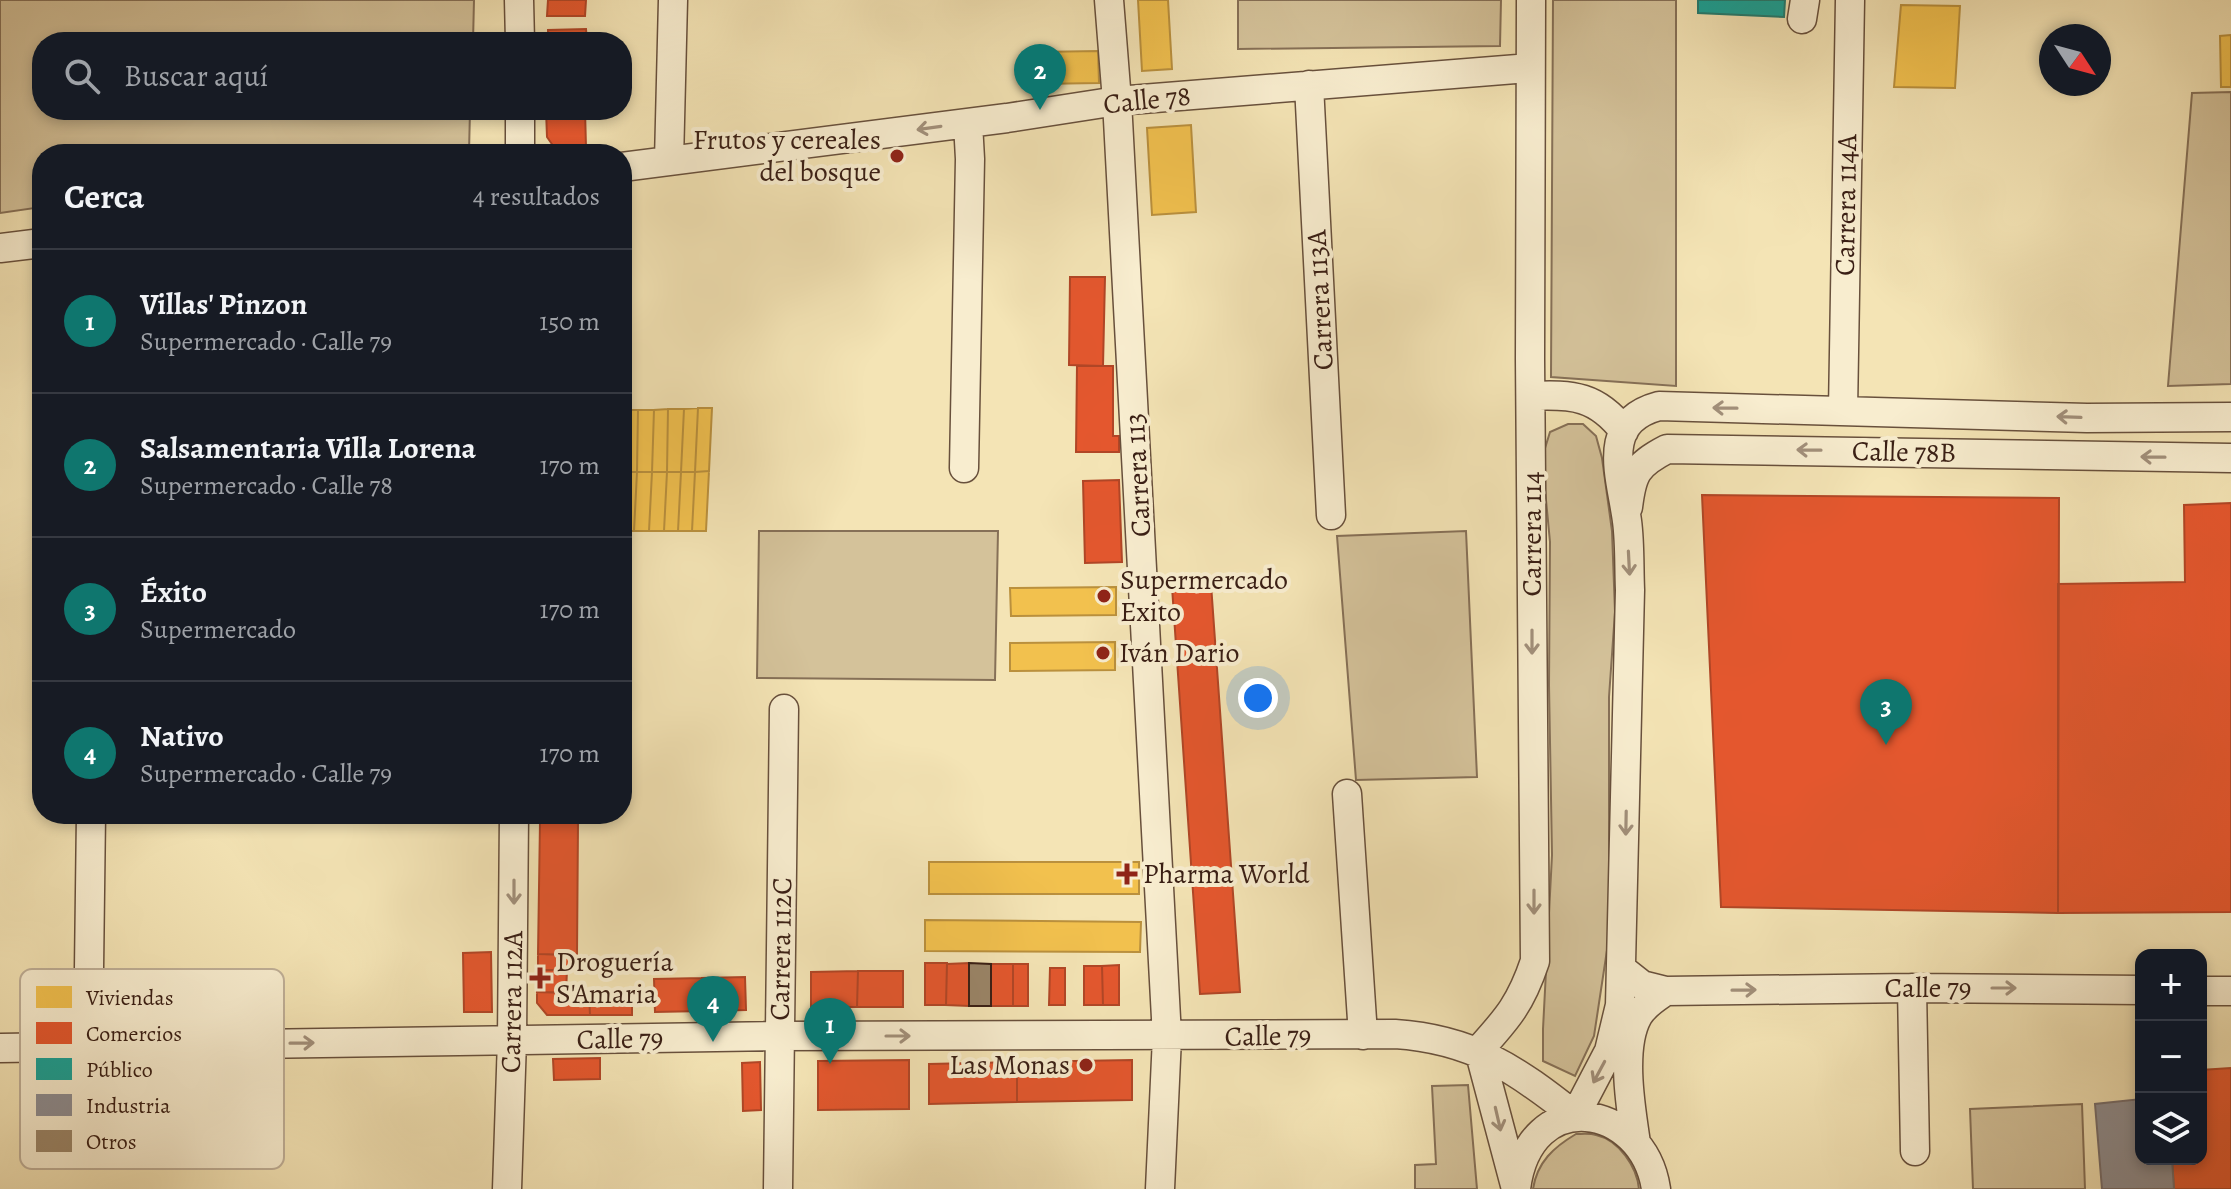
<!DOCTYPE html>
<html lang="es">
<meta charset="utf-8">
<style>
:root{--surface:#171b24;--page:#20242c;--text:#f1f3f6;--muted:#9ea1a6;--line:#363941;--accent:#0f766e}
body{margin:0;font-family:Alegreya,serif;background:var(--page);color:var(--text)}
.controls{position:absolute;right:24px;bottom:24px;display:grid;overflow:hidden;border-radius:16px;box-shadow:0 4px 12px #0003}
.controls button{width:72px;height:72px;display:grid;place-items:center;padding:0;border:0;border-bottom:2px solid var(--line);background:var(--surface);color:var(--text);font:40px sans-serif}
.compass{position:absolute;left:2039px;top:24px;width:72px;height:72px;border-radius:50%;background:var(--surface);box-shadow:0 4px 12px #0003;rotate:126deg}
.you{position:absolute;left:1258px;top:698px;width:28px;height:28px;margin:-20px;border:6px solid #fff;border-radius:50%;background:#1a73e8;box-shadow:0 0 0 12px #1a73e833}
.badge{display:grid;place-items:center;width:52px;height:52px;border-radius:50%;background:var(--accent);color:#fff;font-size:26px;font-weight:700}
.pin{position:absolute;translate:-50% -66px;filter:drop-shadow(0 2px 4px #0008)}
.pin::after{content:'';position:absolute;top:42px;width:28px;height:24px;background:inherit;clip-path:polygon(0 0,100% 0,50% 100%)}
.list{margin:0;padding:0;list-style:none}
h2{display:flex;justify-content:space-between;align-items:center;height:104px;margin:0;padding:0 32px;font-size:34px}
h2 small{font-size:26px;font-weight:400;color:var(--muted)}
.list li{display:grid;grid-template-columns:52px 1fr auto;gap:24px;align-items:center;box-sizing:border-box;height:144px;padding:0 32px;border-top:2px solid var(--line)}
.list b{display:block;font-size:30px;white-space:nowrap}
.list p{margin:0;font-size:26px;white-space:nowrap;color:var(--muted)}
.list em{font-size:26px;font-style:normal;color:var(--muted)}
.icon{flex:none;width:44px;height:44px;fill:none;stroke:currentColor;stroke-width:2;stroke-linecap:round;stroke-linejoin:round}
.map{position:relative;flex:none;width:2231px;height:1189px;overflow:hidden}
.search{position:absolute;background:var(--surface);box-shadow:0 4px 12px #0003;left:32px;top:32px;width:600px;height:88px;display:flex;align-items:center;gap:20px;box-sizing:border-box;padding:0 28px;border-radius:32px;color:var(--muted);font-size:30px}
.panel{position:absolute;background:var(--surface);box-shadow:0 4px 12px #0003;left:32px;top:144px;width:600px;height:680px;border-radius:32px}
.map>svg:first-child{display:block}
.green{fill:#d4c29a;stroke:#867057;stroke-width:2}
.homes{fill:#f2c14e;stroke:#ba903d;stroke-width:2}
.shops{fill:#e4572e;stroke:#b14626;stroke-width:2}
.public{fill:#17a398;stroke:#217b70;stroke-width:2}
.industry{fill:#8d8d92;stroke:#746c6c;stroke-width:2}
.building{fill:#9a8568;stroke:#391e14;stroke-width:2}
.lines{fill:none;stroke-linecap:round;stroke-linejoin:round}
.minor-casing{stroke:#68503c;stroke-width:31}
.minor{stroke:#f8edcf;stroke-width:28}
.oneway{stroke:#a2907b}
.poi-dot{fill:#8f2418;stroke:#f8edcf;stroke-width:3}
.labels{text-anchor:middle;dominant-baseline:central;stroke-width:8;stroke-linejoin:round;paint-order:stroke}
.street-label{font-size:28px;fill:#391e14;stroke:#f8edcf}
.poi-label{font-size:28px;fill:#391e14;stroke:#f8edcf;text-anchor:start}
.key{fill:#f8edcf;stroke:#bfaf97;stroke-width:2}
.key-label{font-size:22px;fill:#391e14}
</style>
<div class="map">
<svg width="2231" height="1189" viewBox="0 0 2231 1189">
<rect width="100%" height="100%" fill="#f4e4b5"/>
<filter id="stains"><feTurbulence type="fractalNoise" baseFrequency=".0025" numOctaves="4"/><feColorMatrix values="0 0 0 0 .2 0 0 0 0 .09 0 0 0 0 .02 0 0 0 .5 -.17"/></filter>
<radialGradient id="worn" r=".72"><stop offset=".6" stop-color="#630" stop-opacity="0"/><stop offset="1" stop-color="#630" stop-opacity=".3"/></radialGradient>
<path class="green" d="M0 0H474L473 42H42V110H470L469 152 452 154H42V207L0 213Z
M1238 0H1501L1500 46 1238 49Z
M1553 0H1676V386L1551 377Z
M2231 92V384L2168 386 2192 93Z
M1568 424H1583L1596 436 1602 458 1612 531 1615 612 1609 697V937L1594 1036 1575 1076 1543 1061V1029L1552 855 1549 685 1550 542 1542 458 1550 432Z
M759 531H998L995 680 757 678Z
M1466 531 1477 777 1356 780 1337 536Z
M1468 1085 1477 1189H1415V1165L1436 1164 1432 1086Z
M2082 1104 2085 1189H1973L1970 1109Z
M1576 1134C1582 1134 1590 1133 1596 1135 1619 1140 1637 1167 1639 1189H1533C1537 1162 1554 1147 1576 1134Z"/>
<path class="homes" d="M1138 0H1168L1172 69 1142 71Z
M1901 5 1960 6 1955 88 1894 87Z
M2231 35V87H2221L2220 36Z
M1098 51 1099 83 1037 84V52Z
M1191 125 1196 212 1152 215 1147 128Z
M698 408 695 472H681L684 409Z
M698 408H712L709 471 695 472Z
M668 409 667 472H652L654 410Z
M668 409H684L681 472H667Z
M623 410H638L637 472H622Z
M638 410H654L652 472H637Z
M709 471 706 531H692L695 472Z
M622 472H637L634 531H622Z
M637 472H652L649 531H634Z
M652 472H667L664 531H649Z
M667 472H681L678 531H664Z
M681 472H695L692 531H678Z
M1116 587V615L1011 616 1010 588Z
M1115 642V670L1010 671V643Z
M929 862H1139V894H929Z
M925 920 1141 922 1140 952 925 951Z"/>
<path class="shops" d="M548 0H586L585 16H547Z
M586 29 587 42H548V30Z
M546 110H585L586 147H554L547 137Z
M1070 277H1105L1103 366 1069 365Z
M1077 366H1113V436H1119V452H1076Z
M1119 480 1122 562 1085 563 1083 481Z
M1702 495 2059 498 2058 913 1721 907Z
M2231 503V912L2058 913V584L2185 582 2184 505Z
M1211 584 1240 992 1200 994 1172 587Z
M540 814H597V822H540Z
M540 822H578L577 955 538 954Z
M491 952 492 1012H464L463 953Z
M538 954 595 956 594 970H538Z
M925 963H947L946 1005H925Z
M969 963V1006L946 1005 947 964Z
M991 964H1013V1006H991Z
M1013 964H1028V1006H1013Z
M1119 965V1005H1103L1102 966Z
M1084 966H1102L1103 1005H1084Z
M1050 968H1065V1005H1049Z
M538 970H567L566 993 537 992Z
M858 971 857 1007H811V972Z
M858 971H903V1007H857Z
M745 977 746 1010 703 1011 702 978Z
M702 978 703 1011 655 1012 654 979Z
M537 992 589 993 590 1015H547L537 1003Z
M632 992V1015H590L589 993Z
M600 1058V1079L554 1080 553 1059Z
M909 1060V1109L818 1110V1061Z
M1132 1060V1100L1017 1102V1062Z
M760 1062 761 1110 743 1111 742 1063Z
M1017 1062V1102L929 1104V1064Z
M2231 1068V1189H2174L2172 1159H2201V1070Z"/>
<path class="public" d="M1698 0H1785L1784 17 1698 13Z"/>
<path class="industry" d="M2141 1099V1159H2172L2174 1189H2102L2095 1104Z"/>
<path class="building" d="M969 963 991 964V1006H969Z"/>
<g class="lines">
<g class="minor-casing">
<path id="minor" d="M519 0 520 42
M1109 0 1117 101 1167 1037 1160 1189
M1802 19 1805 0
M1309 85 1331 515
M520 110V154
M669 161 673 0
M622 167 1007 118 1117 101 1530 68
M0 248 42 243
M1531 396C1573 394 1597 396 1624 431
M1843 411 1850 0
M964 468 970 159 968 123
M1628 507C1632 474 1636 465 1667 449L2231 458
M1347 794 1363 1035
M1623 970 1642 985 1666 991 1912 988 2141 990
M1912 988 1915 1151
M2201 991H2231
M88 1046 91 814
M0 1048 779 1036 1395 1034C1472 1039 1516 1069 1575 1116
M1479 1050C1508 1018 1521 1003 1535 961L1530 359 1531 0
M1479 1050 1516 1189
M1575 1116 1609 1051 1620 1005 1630 590C1629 567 1630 543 1627 521 1621 476 1599 422 1659 406L2087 418 2231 417
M1636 1143C1631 1109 1620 1048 1638 1016 1644 1005 1656 998 1666 991
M507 1189 512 1040 514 814
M778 1189 784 709
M1516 1189C1529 1084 1643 1102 1656 1189"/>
</g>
<use href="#minor" class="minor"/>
</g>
<defs><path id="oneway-shaft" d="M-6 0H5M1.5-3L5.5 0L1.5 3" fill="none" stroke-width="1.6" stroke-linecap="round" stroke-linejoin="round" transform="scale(2)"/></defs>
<g class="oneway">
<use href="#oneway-shaft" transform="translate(929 128) rotate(172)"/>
<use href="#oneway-shaft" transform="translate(1725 408) rotate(-179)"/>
<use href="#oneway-shaft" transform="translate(2069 417) rotate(-178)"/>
<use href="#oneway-shaft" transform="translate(1809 450) rotate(-179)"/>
<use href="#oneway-shaft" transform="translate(2153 457) rotate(-179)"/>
<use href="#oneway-shaft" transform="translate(1629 563) rotate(87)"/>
<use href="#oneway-shaft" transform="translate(1532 642) rotate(90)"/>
<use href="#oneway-shaft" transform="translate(1626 823) rotate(91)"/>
<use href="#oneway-shaft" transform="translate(514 892) rotate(90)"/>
<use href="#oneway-shaft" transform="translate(1534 902) rotate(90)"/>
<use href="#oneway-shaft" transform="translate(2004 988)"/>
<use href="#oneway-shaft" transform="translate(1744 990) rotate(-1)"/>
<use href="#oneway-shaft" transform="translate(898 1036)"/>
<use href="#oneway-shaft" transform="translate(302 1043) rotate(-1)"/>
<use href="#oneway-shaft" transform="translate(1599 1072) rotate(118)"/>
<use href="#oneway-shaft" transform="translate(1498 1119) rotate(77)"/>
</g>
<g class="poi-dot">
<circle cx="897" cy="156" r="8"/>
<circle cx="1104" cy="596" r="8"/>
<circle cx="1103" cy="653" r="8"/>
<path d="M1123 862h8v8h8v8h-8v8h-8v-8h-8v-8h8z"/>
<path d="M536 966h8v8h8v8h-8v8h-8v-8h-8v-8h8z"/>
<circle cx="1086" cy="1065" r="8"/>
</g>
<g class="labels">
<g class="street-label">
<text transform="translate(1147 100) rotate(-6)">Calle 78</text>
<text transform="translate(1846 205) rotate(-89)">Carrera 114A</text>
<text transform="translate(1320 300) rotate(-93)">Carrera 113A</text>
<text transform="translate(1904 452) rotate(1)">Calle 78B</text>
<text transform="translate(1138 475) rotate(-93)">Carrera 113</text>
<text transform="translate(1532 534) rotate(-90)">Carrera 114</text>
<text transform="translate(781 949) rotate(-89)">Carrera 112C</text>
<text x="1928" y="988">Calle 79</text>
<text transform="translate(512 1002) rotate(-89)">Carrera 112A</text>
<text transform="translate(1268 1036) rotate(-1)">Calle 79</text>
<text transform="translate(620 1039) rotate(-1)">Calle 79</text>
</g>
<g class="poi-label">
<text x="881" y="140" text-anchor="end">Frutos y cereales<tspan x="881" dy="32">del bosque</tspan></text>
<text x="1120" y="580">Supermercado<tspan x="1120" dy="32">Exito</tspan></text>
<text x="1119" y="653">Iván Dario</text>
<text x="1143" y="874">Pharma World</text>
<text x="556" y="962">Droguería<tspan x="556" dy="32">S'Amaria</tspan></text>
<text x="1070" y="1065" text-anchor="end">Las Monas</text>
</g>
</g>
<rect x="20" y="969" width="264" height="200" rx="12" class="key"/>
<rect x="36" y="986" width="36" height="22" fill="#f2c14e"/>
<rect x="36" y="1022" width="36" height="22" fill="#e4572e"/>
<rect x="36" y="1058" width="36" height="22" fill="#17a398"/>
<rect x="36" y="1094" width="36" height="22" fill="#8d8d92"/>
<rect x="36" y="1130" width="36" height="22" fill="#9a8568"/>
<g class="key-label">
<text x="86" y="1005">Viviendas</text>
<text x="86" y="1041">Comercios</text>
<text x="86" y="1077">Público</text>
<text x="86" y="1113">Industria</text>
<text x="86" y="1149">Otros</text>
</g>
<rect width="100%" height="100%" filter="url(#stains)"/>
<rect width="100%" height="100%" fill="url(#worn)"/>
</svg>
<div class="controls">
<button>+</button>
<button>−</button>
<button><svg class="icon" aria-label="layers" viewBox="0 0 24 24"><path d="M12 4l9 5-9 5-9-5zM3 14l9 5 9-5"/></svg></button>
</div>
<svg class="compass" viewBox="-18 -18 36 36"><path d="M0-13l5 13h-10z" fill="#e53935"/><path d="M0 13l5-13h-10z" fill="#9ea1a6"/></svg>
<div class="you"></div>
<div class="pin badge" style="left:830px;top:1064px">1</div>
<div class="pin badge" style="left:1040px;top:110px">2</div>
<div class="pin badge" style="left:1886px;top:745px">3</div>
<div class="pin badge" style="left:713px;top:1042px">4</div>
<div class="search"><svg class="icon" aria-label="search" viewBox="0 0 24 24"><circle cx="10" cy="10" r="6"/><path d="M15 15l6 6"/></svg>Buscar aquí</div>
<section class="panel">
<h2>Cerca<small>4 resultados</small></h2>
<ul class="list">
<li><span class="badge">1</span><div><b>Villas' Pinzon</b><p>Supermercado · Calle 79</p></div><em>150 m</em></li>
<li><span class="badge">2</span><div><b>Salsamentaria Villa Lorena</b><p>Supermercado · Calle 78</p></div><em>170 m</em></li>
<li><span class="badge">3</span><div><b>Éxito</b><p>Supermercado</p></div><em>170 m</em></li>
<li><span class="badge">4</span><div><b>Nativo</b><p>Supermercado · Calle 79</p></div><em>170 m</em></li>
</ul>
</section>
</div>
